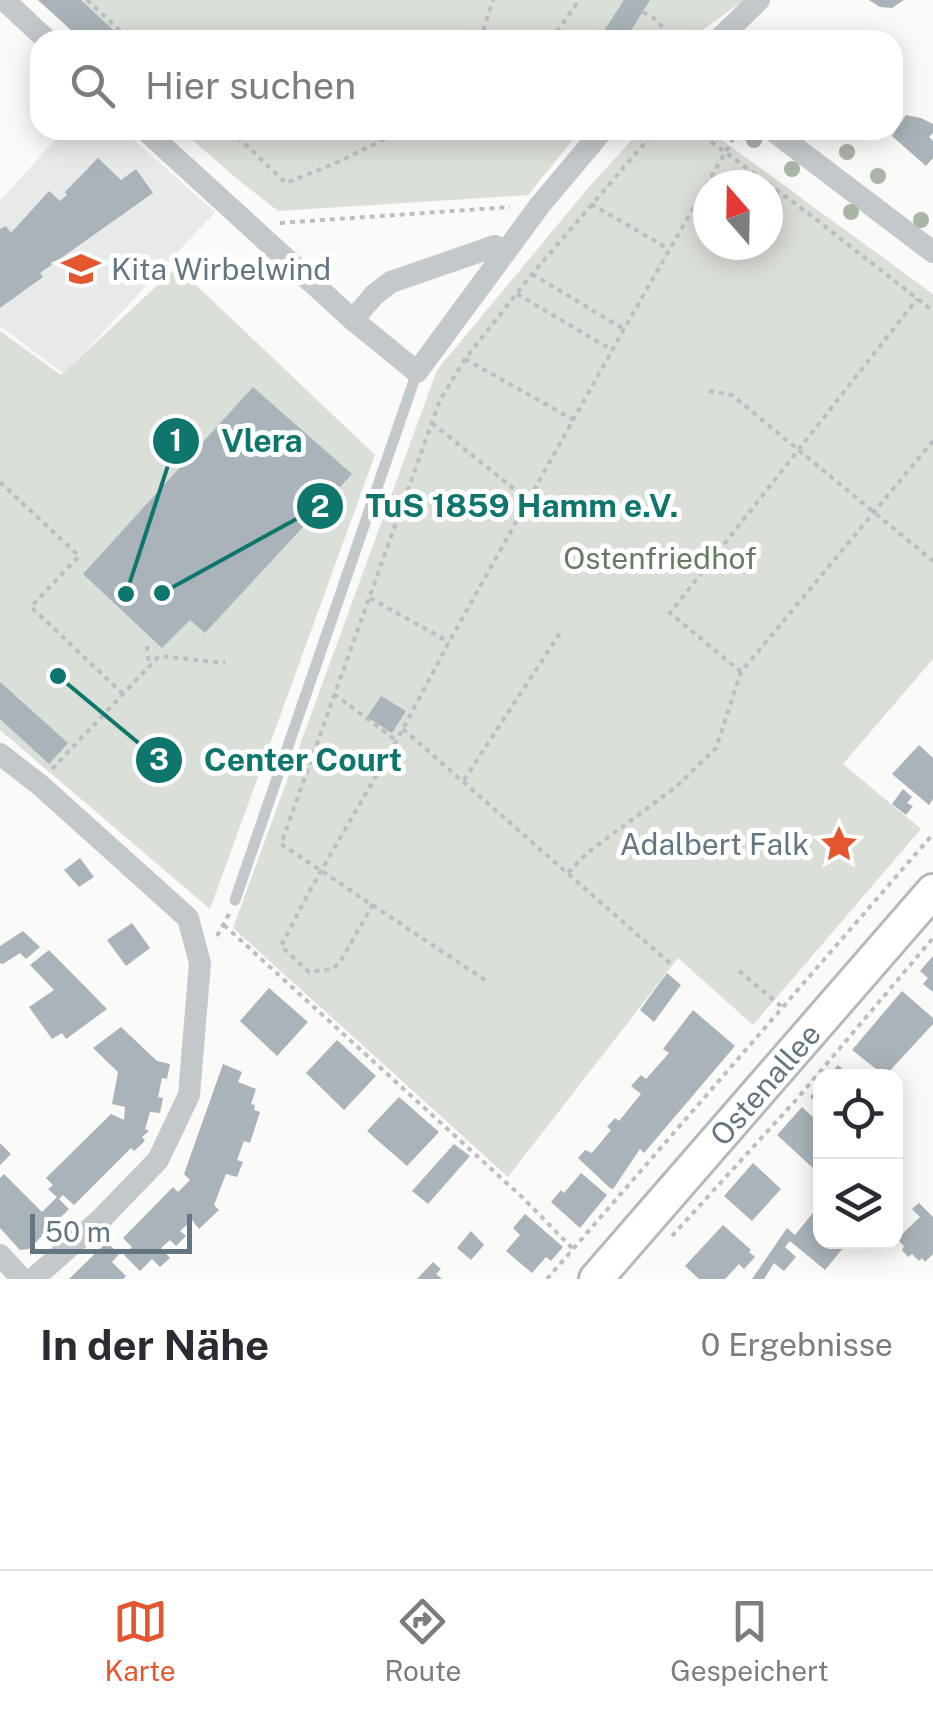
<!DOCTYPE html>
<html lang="de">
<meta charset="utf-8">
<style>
:root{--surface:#fff;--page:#f2f2f3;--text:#2b2b33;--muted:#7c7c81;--line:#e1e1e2;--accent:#e4572e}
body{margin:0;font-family:"Public Sans",sans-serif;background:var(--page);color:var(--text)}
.controls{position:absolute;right:30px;bottom:30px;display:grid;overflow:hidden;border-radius:20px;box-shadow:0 5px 25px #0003}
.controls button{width:90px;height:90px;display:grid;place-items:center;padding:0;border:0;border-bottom:2px solid var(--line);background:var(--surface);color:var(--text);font:50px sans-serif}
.compass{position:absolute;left:693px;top:170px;width:90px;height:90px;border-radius:50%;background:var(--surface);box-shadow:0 5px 25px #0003;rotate:340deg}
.scale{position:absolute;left:30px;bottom:25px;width:162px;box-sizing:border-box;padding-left:10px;border:5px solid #657683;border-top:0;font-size:28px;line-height:35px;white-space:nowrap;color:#657683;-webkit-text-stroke:8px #fff;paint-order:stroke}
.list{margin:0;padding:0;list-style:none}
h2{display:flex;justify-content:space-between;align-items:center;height:130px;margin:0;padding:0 40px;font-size:42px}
h2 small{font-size:32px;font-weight:400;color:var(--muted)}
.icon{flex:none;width:55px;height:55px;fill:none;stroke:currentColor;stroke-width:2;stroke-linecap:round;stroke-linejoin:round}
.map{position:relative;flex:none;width:933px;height:1279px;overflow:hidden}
.search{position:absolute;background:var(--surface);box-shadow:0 5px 25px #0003;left:30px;right:30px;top:30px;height:110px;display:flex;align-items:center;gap:25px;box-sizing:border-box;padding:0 35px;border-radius:30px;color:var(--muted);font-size:38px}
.sheet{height:290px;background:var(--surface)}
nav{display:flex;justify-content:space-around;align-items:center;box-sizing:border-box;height:140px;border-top:2px solid var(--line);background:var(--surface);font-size:28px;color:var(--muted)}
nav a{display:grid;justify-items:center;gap:5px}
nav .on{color:var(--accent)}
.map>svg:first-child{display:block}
.built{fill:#e8e9e9}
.green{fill:#dadfd7;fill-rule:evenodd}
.building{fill:#aab3b9}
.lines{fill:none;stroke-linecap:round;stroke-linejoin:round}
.secondary-casing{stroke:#b3babf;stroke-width:38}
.path{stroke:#bbbfc2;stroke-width:4;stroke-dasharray:5 5;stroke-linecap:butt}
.service{stroke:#c3c8cc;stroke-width:11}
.minor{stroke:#c3c8cc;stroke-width:22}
.secondary{stroke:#fff;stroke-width:32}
.tree{fill:#aab4a7}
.labels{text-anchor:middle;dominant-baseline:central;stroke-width:10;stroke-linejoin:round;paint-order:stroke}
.poi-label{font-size:30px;fill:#657683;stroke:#fff;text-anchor:start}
.park-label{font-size:30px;fill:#687a64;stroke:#fff}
.street-label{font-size:30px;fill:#657683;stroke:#fff}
.leader{fill:none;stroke:#0f766e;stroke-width:4}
.callout-dot{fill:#0f766e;stroke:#fff;stroke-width:4}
.mark-label{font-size:30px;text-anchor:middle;font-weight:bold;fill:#fff}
.callout-label{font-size:32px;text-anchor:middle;font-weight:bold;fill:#0f766e;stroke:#fff;stroke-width:10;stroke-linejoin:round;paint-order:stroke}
</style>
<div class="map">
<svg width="933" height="1279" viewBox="0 0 933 1279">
<rect width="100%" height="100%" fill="#fafaf8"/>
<path class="built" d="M64 130H123L215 212 64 374 0 326V201Z"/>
<path class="green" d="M38 0H744L689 40H82Z
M181 130H581L528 195 278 211 237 179Z
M641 130H708L933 294V659L843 764 921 829 753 1025 678 958 508 1177 233 928 437 370 589 187ZM708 185H768V245H708Z
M177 267 375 455 210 909 0 730V331L61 375Z"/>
<path class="building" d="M38 0H81L124 40H82Z
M624 0H650L625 40H591L596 31 602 34Z
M869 0H904L892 8 880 7Z
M906 115 921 118 933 124V133L929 137 933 141V158L926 166 892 136Z
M181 130H201L192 140Z
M98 158 121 180 136 169 153 193 40 273 43 277 0 308V229L6 226 11 233 49 191 60 201 67 195 65 192Z
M253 387 352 474 205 633 190 620 162 648 83 574Z
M0 682 68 743 49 764 0 719Z
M381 696 406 711 392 733 367 717Z
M919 745 933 758V799L929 805 892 774Z
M903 789 912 797 907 803 913 806 906 815 892 804Z
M80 858 94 877 79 887 64 870Z
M132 923 150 948 126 966 107 940Z
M23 931 40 947 26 959 20 953 3 964 0 963V946Z
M49 950 107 1009 66 1039 62 1033 52 1039 29 1007 54 990 30 965Z
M933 956V992L923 984 928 978 920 971Z
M667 973 681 985 654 1022 640 1010Z
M269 988 308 1022 277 1056 240 1021Z
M902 991 933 1018V1024L885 1076 852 1050Z
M693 1010 735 1046 644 1153 640 1149 613 1189 610 1188 578 1158 585 1150 592 1153 611 1130 607 1127 615 1118 619 1121 641 1094 631 1086 641 1075 646 1079 669 1053 663 1049Z
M121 1027 157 1061 170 1064 167 1079 162 1078 158 1097 163 1098 160 1113 150 1112 145 1129 149 1131 142 1137 145 1141 134 1151 131 1148 74 1205 63 1195 59 1199 48 1189 53 1185 46 1178 111 1114 124 1120 125 1107 112 1104 118 1072 93 1048Z
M337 1040 376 1076 344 1110 306 1073Z
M223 1064 242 1072 238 1082 256 1089 251 1104 255 1105 254 1110 260 1112 250 1143 244 1141 237 1160 243 1162 237 1177 226 1174 214 1205 219 1210 199 1229 192 1220 180 1231 186 1236 176 1246 170 1240 161 1248 170 1258 160 1267 152 1259 140 1271 124 1255 132 1247 123 1238 173 1187 178 1192 190 1180 184 1174Z
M838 1065 851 1076H828Z
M820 1085V1106L810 1097Z
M399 1097 439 1132 407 1166 367 1131Z
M802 1107 814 1118 820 1111V1162L814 1169 777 1135Z
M0 1143 11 1154 0 1165Z
M454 1144 470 1156 428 1204 412 1191Z
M753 1163 781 1189 752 1221 724 1196Z
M581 1173 607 1195 580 1228 551 1202 561 1190 564 1193Z
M4 1174 42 1212 57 1197 69 1209 29 1249 20 1250 0 1228V1178Z
M919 1203 933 1217V1254L925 1262 922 1258 919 1261 912 1254 908 1257 902 1250 904 1246 897 1239 920 1217 912 1209Z
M820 1204V1242H848L825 1270 790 1241 785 1247 796 1257 784 1271 774 1263 764 1279H752L787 1228 795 1235Z
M525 1214 563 1247 551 1261 546 1257 532 1273 506 1251 520 1235 513 1228Z
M723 1225 751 1250 749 1252 755 1257 744 1269 739 1264 725 1279H699L685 1266Z
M471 1231 484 1245 471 1260 457 1248Z
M107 1242 119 1254 112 1262 126 1276 123 1279H69Z
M433 1262 441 1269 436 1274 442 1279H417Z"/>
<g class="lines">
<g class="secondary-casing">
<g id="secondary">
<path id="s1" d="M596 1279 933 891"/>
</g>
</g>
<path class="path" d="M87 0 130 40
M643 12 657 20 671 40
M480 40 493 0
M551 40 579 0
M230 130 286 183 336 163 403 130
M695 130 809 214 933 311
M591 204 669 249
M280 223 510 207
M532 274 622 328
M517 294 612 350
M465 359 574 420
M709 391 732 395 933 561
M432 423 529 501
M0 482 79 556 31 607 123 694
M370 598 449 642
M147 646 149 667
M741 672 670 613 917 299
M334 694 397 741
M403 729 672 965
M52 769 159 656 225 663
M464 780 562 630
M568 873 586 854 677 786 716 748 741 672 933 441
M373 904 339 964 331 969 309 972 281 946 309 892 403 729 449 642 624 329 738 130
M224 925 522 1197 573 1249
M217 936 229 914
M739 971 781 1006
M485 980 281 844 440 400 465 359 532 274 656 130
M672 1236 796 1100 933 938
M547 1279 933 834"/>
<path class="service" d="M235 900 417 372"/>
<path class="minor" d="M4 0 47 40
M718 40 759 0
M145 130 353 320 417 372 540 205 603 130
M772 130 933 252
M353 320 374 295 391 282 495 246 505 253
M0 754 40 785 188 918 200 963 189 1095 158 1160 101 1219 33 1279
M0 1255 22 1279"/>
<use href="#secondary" class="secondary"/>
</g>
<g class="tree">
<circle cx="754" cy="140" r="8"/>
<circle cx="847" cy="152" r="8"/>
<circle cx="792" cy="169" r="8"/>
<circle cx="878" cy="176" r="8"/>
<circle cx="851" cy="212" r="8"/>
<circle cx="921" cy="220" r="8"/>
</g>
<defs>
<g id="school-bare" transform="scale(3)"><path d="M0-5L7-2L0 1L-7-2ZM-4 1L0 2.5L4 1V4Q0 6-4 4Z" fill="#e4572e" stroke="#fff" stroke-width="2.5" paint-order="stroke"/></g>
<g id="sight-bare" transform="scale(3)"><path d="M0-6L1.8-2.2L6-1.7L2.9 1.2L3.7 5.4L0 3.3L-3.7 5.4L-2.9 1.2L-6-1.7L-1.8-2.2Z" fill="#e4572e" stroke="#fff" stroke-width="2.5" paint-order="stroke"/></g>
</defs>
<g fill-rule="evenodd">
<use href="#school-bare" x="81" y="269"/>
<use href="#sight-bare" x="839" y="844"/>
</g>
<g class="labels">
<g class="poi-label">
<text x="111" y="269">Kita Wirbelwind</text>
<text x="809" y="844" text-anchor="end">Adalbert Falk</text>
</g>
<g class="park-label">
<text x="660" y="558">Ostenfriedhof</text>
</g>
<g class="street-label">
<text stroke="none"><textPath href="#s1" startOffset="258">Ostenallee</textPath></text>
</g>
</g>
<path class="leader" d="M126 594L176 441M162 593L320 506M58 676L159 760"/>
<g class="callout-dot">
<circle cx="126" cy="594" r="10"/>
<circle cx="162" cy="593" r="10"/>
<circle cx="58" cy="676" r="10"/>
<circle cx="176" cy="441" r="25"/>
<circle cx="320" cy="506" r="25"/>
<circle cx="159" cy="760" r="25"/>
</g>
<g class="mark-label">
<text x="176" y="451">1</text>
<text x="320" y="517">2</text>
<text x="159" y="770">3</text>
</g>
<g class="callout-label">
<text x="262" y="452">Vlera</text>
<text x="522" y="517">TuS 1859 Hamm e.V.</text>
<text x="303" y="771">Center Court</text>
</g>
</svg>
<div class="controls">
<button><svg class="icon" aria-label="locate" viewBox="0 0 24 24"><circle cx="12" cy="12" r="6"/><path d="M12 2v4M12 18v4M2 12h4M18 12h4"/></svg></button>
<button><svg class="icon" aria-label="layers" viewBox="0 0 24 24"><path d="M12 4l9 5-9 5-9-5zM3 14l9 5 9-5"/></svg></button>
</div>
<svg class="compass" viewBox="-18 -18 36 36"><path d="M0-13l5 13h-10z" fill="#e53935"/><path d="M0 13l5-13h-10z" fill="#7c7c81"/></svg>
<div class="scale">50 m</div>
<div class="search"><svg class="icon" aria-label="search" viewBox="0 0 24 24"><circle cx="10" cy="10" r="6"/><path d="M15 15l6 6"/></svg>Hier suchen</div>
</div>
<section class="sheet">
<h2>In der Nähe<small>0 Ergebnisse</small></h2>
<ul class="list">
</ul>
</section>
<nav>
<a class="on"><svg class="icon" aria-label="map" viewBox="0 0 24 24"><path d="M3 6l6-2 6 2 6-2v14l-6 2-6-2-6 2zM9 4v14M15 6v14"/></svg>Karte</a>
<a><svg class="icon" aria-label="directions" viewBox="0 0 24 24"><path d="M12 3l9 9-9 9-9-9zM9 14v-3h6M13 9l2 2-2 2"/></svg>Route</a>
<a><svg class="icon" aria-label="saved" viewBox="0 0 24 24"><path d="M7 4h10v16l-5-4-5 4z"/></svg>Gespeichert</a>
</nav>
